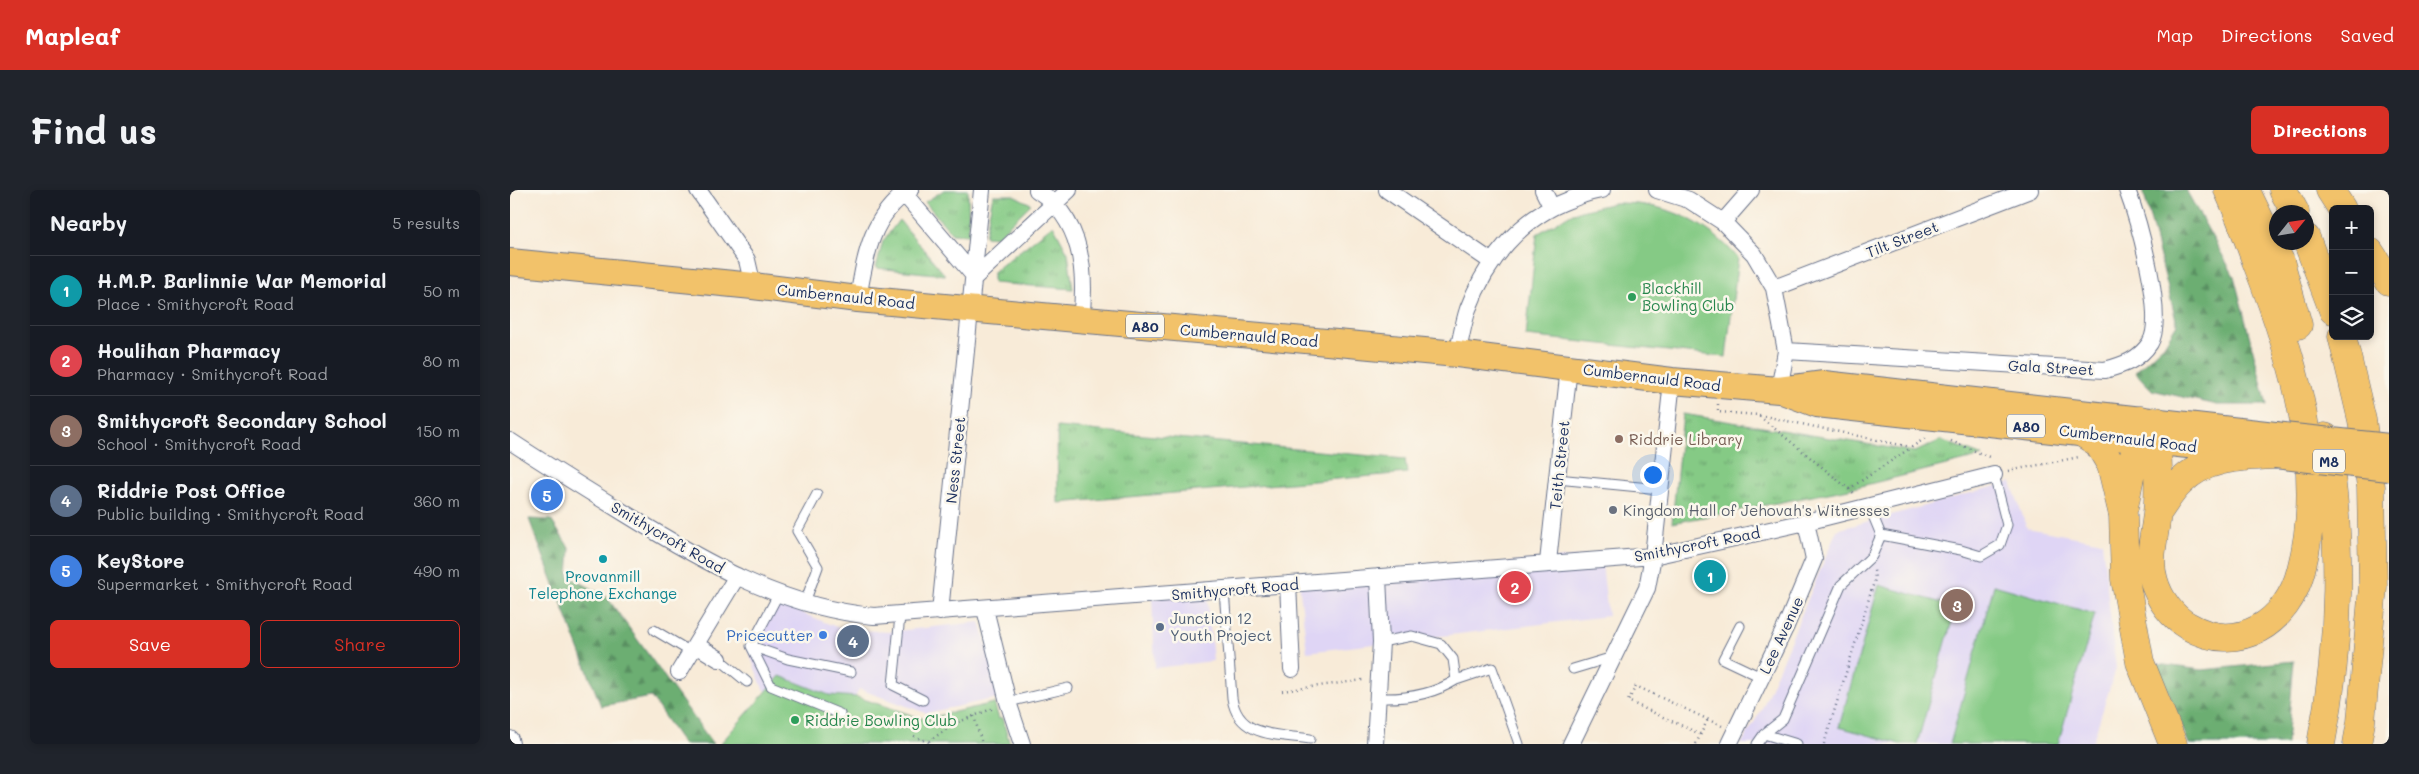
<!DOCTYPE html>
<meta charset="utf-8">
<style>
:root{--surface:#171b24;--page:#20242c;--text:#f1f3f6;--muted:#9ea1a6;--line:#363941;--accent:#d93025}
body{margin:0;font-family:Mali,sans-serif;background:var(--page);color:var(--text)}
.controls{position:absolute;right:15px;top:15px;display:grid;overflow:hidden;border-radius:8px;box-shadow:0 2px 8px #0003}
.controls button{width:45px;height:45px;display:grid;place-items:center;padding:0;border:0;border-bottom:1px solid var(--line);background:var(--surface);color:var(--text);font:25px sans-serif}
.compass{position:absolute;left:1759px;top:15px;width:45px;height:45px;border-radius:50%;background:var(--surface);box-shadow:0 2px 8px #0003;rotate:60deg}
.you{position:absolute;left:1142px;top:284px;width:18px;height:18px;margin:-12px;border:4px solid #fff;border-radius:50%;background:#1a73e8;box-shadow:0 0 0 8px #1a73e833}
.badge{display:grid;place-items:center;width:32px;height:32px;border-radius:50%;background:var(--accent);color:#fff;font-size:16px;font-weight:700}
.pin{position:absolute;translate:-50% -50%;border:2px solid #fff;box-shadow:0 1px 5px #0006}
.list{margin:0;padding:0;list-style:none}
h2{display:flex;justify-content:space-between;align-items:center;height:65px;margin:0;padding:0 20px;font-size:21px}
h2 small{font-size:16px;font-weight:400;color:var(--muted)}
.list li{display:grid;grid-template-columns:32px 1fr auto;gap:15px;align-items:center;box-sizing:border-box;height:70px;padding:0 20px;border-top:1px solid var(--line)}
.list b{display:block;font-size:19px;white-space:nowrap}
.list p{margin:0;font-size:16px;white-space:nowrap;color:var(--muted)}
.list em{font-size:16px;font-style:normal;color:var(--muted)}
.actions{display:flex;gap:10px;padding:15px 20px}
.actions a{flex:1;padding:11px 0;border:1px solid var(--accent);border-radius:8px;text-align:center;font-size:18px;color:var(--accent)}
.actions .main{background:var(--accent);color:#fff}
.icon{flex:none;width:28px;height:28px;fill:none;stroke:currentColor;stroke-width:2;stroke-linecap:round;stroke-linejoin:round}
.map{position:relative;flex:none;width:1879px;height:554px;overflow:hidden;border-radius:8px}
header{display:flex;align-items:center;gap:30px;box-sizing:border-box;height:70px;padding:0 25px;background:var(--accent);color:#fff}
header strong{font-size:24px}
nav{display:flex;gap:28px;margin-inline-start:auto;font-size:18px}
.intro{display:flex;align-items:center;justify-content:space-between;box-sizing:border-box;height:120px;padding:0 30px}
h1{margin:0;font-size:35px}
.button{padding:12px 22px;border-radius:8px;background:var(--accent);color:#fff;font-size:18px;font-weight:700}
main{display:flex;gap:30px;padding:0 30px}
aside{flex:1;background:var(--surface);border-radius:8px;box-shadow:0 2px 8px #0003}
.map>svg:first-child{display:block}
.built{fill:#dfd5f5}
.grass{fill:url(#grass-tufts);stroke:#507c72}
.forest{fill:url(#forest-firs);stroke:#446e68}
.green{fill:#85ca85;stroke:#507c72}
.lines{fill:none;stroke-linecap:round;stroke-linejoin:round}
.lane-casing{stroke:#687189;stroke-width:11}
.street-casing{stroke:#687189;stroke-width:18}
.primary-casing{stroke:#687189;stroke-width:28}
.highway-casing{stroke:#687189;stroke-width:29}
.path{stroke:#687189;stroke-width:2.5;stroke-dasharray:1 4;stroke-linecap:butt}
.lane{stroke:#fff;stroke-width:9}
.street{stroke:#fff;stroke-width:16}
.primary{stroke:#f2c26a;stroke-width:26}
.highway{stroke:#f2c26a;stroke-width:28}
.primary-bridge-casing{stroke:#687189;stroke-width:28;stroke-linecap:butt}
.primary-bridge{stroke:#f2c26a;stroke-width:26}
.leisure-dot{fill:#2e9e5b;stroke:#fbf7ec;stroke-width:2}
.education-dot{fill:#8d6e63;stroke:#fbf7ec;stroke-width:2}
.worship-dot{fill:#6b7280;stroke:#fbf7ec;stroke-width:2}
.culture-dot{fill:#0f9aa8;stroke:#fbf7ec;stroke-width:2}
.service-dot{fill:#5c6f8a;stroke:#fbf7ec;stroke-width:2}
.shop-dot{fill:#3f7fe0;stroke:#fbf7ec;stroke-width:2}
.labels{text-anchor:middle;dominant-baseline:central;stroke-width:5;stroke-linejoin:round;paint-order:stroke}
.shield{fill:#fbf7ec;stroke:#5e6b89;stroke-width:1}
.shield-label{font-size:14px;font-weight:bold;fill:#1b2f5e}
.street-label{font-size:15px;fill:#1b2f5e;stroke:#fbf7ec}
.leisure-label{font-size:15px;fill:#27864d;stroke:#fbf7ec;text-anchor:start}
.education-label{font-size:15px;fill:#785e54;stroke:#fbf7ec;text-anchor:start}
.worship-label{font-size:15px;fill:#5b616d;stroke:#fbf7ec;text-anchor:start}
.culture-label{font-size:15px;fill:#0d838f;stroke:#fbf7ec}
.service-label{font-size:15px;fill:#4e5e75;stroke:#fbf7ec;text-anchor:start}
.shop-label{font-size:15px;fill:#366cbe;stroke:#fbf7ec;text-anchor:end}
</style>
<header>
<strong>Mapleaf</strong>
<nav><a>Map</a><a>Directions</a><a>Saved</a></nav>
</header>
<div class="intro"><h1>Find us</h1><a class="button">Directions</a></div>
<main>
<aside>
<h2>Nearby<small>5 results</small></h2>
<ul class="list">
<li><span class="badge" style="background:#0f9aa8">1</span><div><b>H.M.P. Barlinnie War Memorial</b><p>Place · Smithycroft Road</p></div><em>50 m</em></li>
<li><span class="badge" style="background:#e0444e">2</span><div><b>Houlihan Pharmacy</b><p>Pharmacy · Smithycroft Road</p></div><em>80 m</em></li>
<li><span class="badge" style="background:#8d6e63">3</span><div><b>Smithycroft Secondary School</b><p>School · Smithycroft Road</p></div><em>150 m</em></li>
<li><span class="badge" style="background:#5c6f8a">4</span><div><b>Riddrie Post Office</b><p>Public building · Smithycroft Road</p></div><em>360 m</em></li>
<li><span class="badge" style="background:#3f7fe0">5</span><div><b>KeyStore</b><p>Supermarket · Smithycroft Road</p></div><em>490 m</em></li>
</ul>
<div class="actions"><a class="main">Save</a><a>Share</a></div>
</aside>
<div class="map">
<svg width="1879" height="554" viewBox="0 0 1879 554">
<defs>
<pattern id="grass-tufts" width="24" height="20" patternUnits="userSpaceOnUse" patternTransform="scale(1.25)"><rect width="24" height="20" fill="#85ca85"/><path d="M3 7l-1-3M5 7V3M7 7l1-3M15 17l-1-3M17 17v-4M19 17l1-3" fill="none" stroke="#6ca470"/></pattern>
<pattern id="forest-firs" width="22" height="20" patternUnits="userSpaceOnUse" patternTransform="scale(1.25)"><rect width="22" height="20" fill="#6cae72"/><path d="M5 1l3.5 6h-7zM16 11l3.5 6h-7z" fill="#588e61"/></pattern>
</defs>
<rect width="100%" height="100%" fill="#fbf7ec"/>
<filter id="ink" filterUnits="userSpaceOnUse"><feTurbulence type="fractalNoise" baseFrequency=".02" numOctaves="2"/><feDisplacementMap in="SourceGraphic" scale="10" xChannelSelector="R" yChannelSelector="G"/><feConvolveMatrix kernelMatrix="1 2 1 2 8 2 1 2 1" color-interpolation-filters="sRGB"/></filter>
<filter id="wash" filterUnits="userSpaceOnUse"><feTurbulence type="fractalNoise" baseFrequency=".0096" numOctaves="4" result="noise"/><feDisplacementMap in="SourceGraphic" scale="20" xChannelSelector="R" yChannelSelector="G"/><feGaussianBlur stdDeviation="1.12" result="paint"/><feColorMatrix in="noise" values="0 0 0 0 0 0 0 0 0 0 0 0 0 0 0 0 0 1.4 0 .05"/><feComposite in="paint" operator="in"/></filter>
<g filter="url(#wash)">
<rect width="100%" height="100%" fill="#f8ebd8"/>
<path class="built" d="M1501 292 1517 338 1592 352 1606 478 1582 554H1231L1251 521 1327 340Z
M1091 365 1098 426 797 462 789 391Z
M697 403 703 471 645 478 642 408Z
M265 412 329 438 377 442 470 432 492 507 416 523 349 499 332 535 253 499 238 460Z"/>
<path class="grass" d="M434 0H458L459 45 442 44 415 12Z
M483 5H503L521 14 487 47 475 46Z
M389 30 435 85 366 78 373 51Z
M543 35 558 63 563 99 483 93V82Z
M1173 224 1405 262 1431 250 1473 266 1339 299 1162 333Z
M547 237 895 269 897 283 548 313Z"/>
<path class="forest" d="M1633 0H1676L1724 86 1757 215H1707L1642 200 1625 182 1654 155 1667 134Z
M19 329 41 330 60 359 58 386 96 406 203 554H173L141 507 91 516Z
M1784 471 1777 554H1679L1647 474 1692 480Z"/>
<path class="green" d="M1104 13C1154 12 1195 30 1228 68L1216 167 1016 146 1027 44 1063 23Z
M1369 395 1446 417 1407 554H1390L1329 537Z
M1484 395 1585 424 1548 554H1440Z
M270 486 319 505 347 507 414 529 484 513 489 529 492 528 500 554H210Z"/>
</g>
<g filter="url(#ink)">
<g class="lines">
<g class="lane-casing">
<path id="lane" d="M1047 289 1150 299
M1371 345 1451 360 1471 366 1490 355 1497 335 1484 285
M714 400 722 508C728 548 768 544 800 549
M269 403 241 456 261 496 330 524
M295 412 308 377 287 341 307 304
M390 426 383 495 413 510
M1230 436 1213 469 1251 487
M144 440 181 462
M241 456 278 469 341 482
M209 469 237 492
M1063 479 1103 467
M946 490 982 478 1009 554
M869 508C897 509 922 505 946 490L943 469 931 454 902 446 871 452
M498 512 558 498
M1254 544 1287 554
M1247 554 1254 544 1273 529 1331 395 1362 366 1371 345 1359 316"/>
</g>
<g class="street-casing">
<path id="street" d="M188 0 237 70 243 96
M391 0 465 87 559 0
M527 0C572 29 577 81 571 130
M877 0 982 72
M1033 0 1041 16
M1147 0 1179 10 1213 32 1244 64 1264 98 1276 161 1269 200
M1213 32 1241 0
M1264 98 1520 0
M348 109C355 67 361 25 400 0
M1276 161 1595 180C1613 175 1629 170 1640 153 1656 127 1628 29 1617 0
M947 164C951 149 953 134 958 119 976 71 1010 28 1059 10 1070 6 1080 1 1092 0
M0 251C38 276 77 300 116 324 192 371 273 418 364 426L1143 366 1296 332 1484 285
M1038 372 1059 177
M778 394 782 479
M475 419 498 512 512 554
M430 422 472 0
M186 455 209 469
M169 482 227 386
M0 549 1 554
M865 554 871 452 868 387
M1061 554 1137 398 1143 366 1162 191
M1219 554 1276 436 1304 369 1296 332"/>
</g>
<g class="primary-casing">
<path id="primary" d="M0 72 243 96 348 109 947 164 1162 191 1269 200 1314 194 1765 245
M1275 202 1307 214 1741 262"/>
</g>
<g class="highway-casing">
<path id="highway" d="M1773 0 1785 22
M1820 0 1832 19
M1737 3 1770 71 1788 135
M1796 48 1823 120
M1860 62 1879 91
M1832 146 1852 230 1861 297 1863 397 1851 532 1847 554
M1646 231C1646 261 1651 294 1647 323 1645 346 1637 369 1644 391 1649 409 1662 427 1678 436 1728 465 1778 433 1791 380 1818 279 1783 165 1746 71 1737 47 1729 23 1718 0
M1572 243 1588 253 1601 275 1613 325 1615 389 1630 472 1663 554
M1614 317 1631 230
M1648 322C1655 312 1662 300 1671 292 1696 266 1733 267 1765 265
M1811 554C1831 454 1833 347 1815 247"/>
</g>
<path class="path" d="M1208 214V222L1248 225 1345 304
M1249 225 1400 257
M1441 251 1479 267 1480 270
M1498 281 1569 267
M1339 299 1417 247
M772 501 853 490
M464 526 472 554
M1190 544 1118 511 1126 496 1212 536
M404 546 422 554
M419 551 446 533 484 518
M1186 554 1198 529
M1314 554 1365 389 1364 380"/>
<use href="#lane" class="lane"/>
<use href="#street" class="street"/>
<use href="#primary" class="primary"/>
<use href="#highway" class="highway"/>
<g class="primary-bridge-casing">
<path id="primary-bridge" d="M1765 245 1879 257
M1765 265 1879 278"/>
</g>
<use href="#primary-bridge" class="primary-bridge"/>
</g>
</g>
<g class="leisure-dot">
<circle cx="1122" cy="107" r="5"/>
<circle cx="285" cy="530" r="5"/>
</g>
<circle class="education-dot" cx="1109" cy="249" r="5"/>
<circle class="worship-dot" cx="1103" cy="320" r="5"/>
<circle class="culture-dot" cx="93" cy="369" r="5"/>
<circle class="service-dot" cx="650" cy="437" r="5"/>
<circle class="shop-dot" cx="313" cy="445" r="5"/>
<g class="labels">
<g class="shield">
<rect x="616" y="124.5" width="38" height="23" rx="4"/>
<rect x="1497" y="224.5" width="38" height="23" rx="4"/>
<rect x="1803" y="259.5" width="32" height="23" rx="4"/>
</g>
<g class="shield-label">
<text x="635" y="136">A80</text>
<text x="1516" y="236">A80</text>
<text x="1819" y="271">M8</text>
</g>
<g class="street-label">
<text transform="translate(1392 49) rotate(-21)">Tilt Street</text>
<text transform="translate(336 106) rotate(6)">Cumbernauld Road</text>
<text transform="translate(739 145) rotate(5)">Cumbernauld Road</text>
<text transform="translate(1541 177) rotate(3)">Gala Street</text>
<text transform="translate(1142 187) rotate(7)">Cumbernauld Road</text>
<text transform="translate(1618 248) rotate(7)">Cumbernauld Road</text>
<text transform="translate(445 270) rotate(-84)">Ness Street</text>
<text transform="translate(1049 275) rotate(-84)">Teith Street</text>
<text transform="translate(158 347) rotate(30)">Smithycroft Road</text>
<text transform="translate(1187 354) rotate(-11)">Smithycroft Road</text>
<text transform="translate(725 399) rotate(-5)">Smithycroft Road</text>
<text transform="translate(1271 445) rotate(-65)">Lee Avenue</text>
</g>
<g class="leisure-label">
<text x="1132" y="98">Blackhill<tspan x="1132" dy="17">Bowling Club</tspan></text>
<text x="295" y="530">Riddrie Bowling Club</text>
</g>
<g class="education-label">
<text x="1119" y="249">Riddrie Library</text>
</g>
<g class="worship-label">
<text x="1113" y="320">Kingdom Hall of Jehovah's Witnesses</text>
</g>
<g class="culture-label">
<text x="93" y="386">Provanmill<tspan x="93" dy="17">Telephone Exchange</tspan></text>
</g>
<g class="service-label">
<text x="660" y="428">Junction 12<tspan x="660" dy="17">Youth Project</tspan></text>
</g>
<g class="shop-label">
<text x="303" y="445">Pricecutter</text>
</g>
</g>
</svg>
<div class="controls">
<button>+</button>
<button>−</button>
<button><svg class="icon" aria-label="layers" viewBox="0 0 24 24"><path d="M12 4l9 5-9 5-9-5zM3 14l9 5 9-5"/></svg></button>
</div>
<svg class="compass" viewBox="-18 -18 36 36"><path d="M0-13l5 13h-10z" fill="#e53935"/><path d="M0 13l5-13h-10z" fill="#9ea1a6"/></svg>
<div class="you"></div>
<div class="pin badge" style="left:1200px;top:386px;background:#0f9aa8">1</div>
<div class="pin badge" style="left:1005px;top:397px;background:#e0444e">2</div>
<div class="pin badge" style="left:1447px;top:415px;background:#8d6e63">3</div>
<div class="pin badge" style="left:343px;top:451px;background:#5c6f8a">4</div>
<div class="pin badge" style="left:37px;top:305px;background:#3f7fe0">5</div>
</div>
</main>
